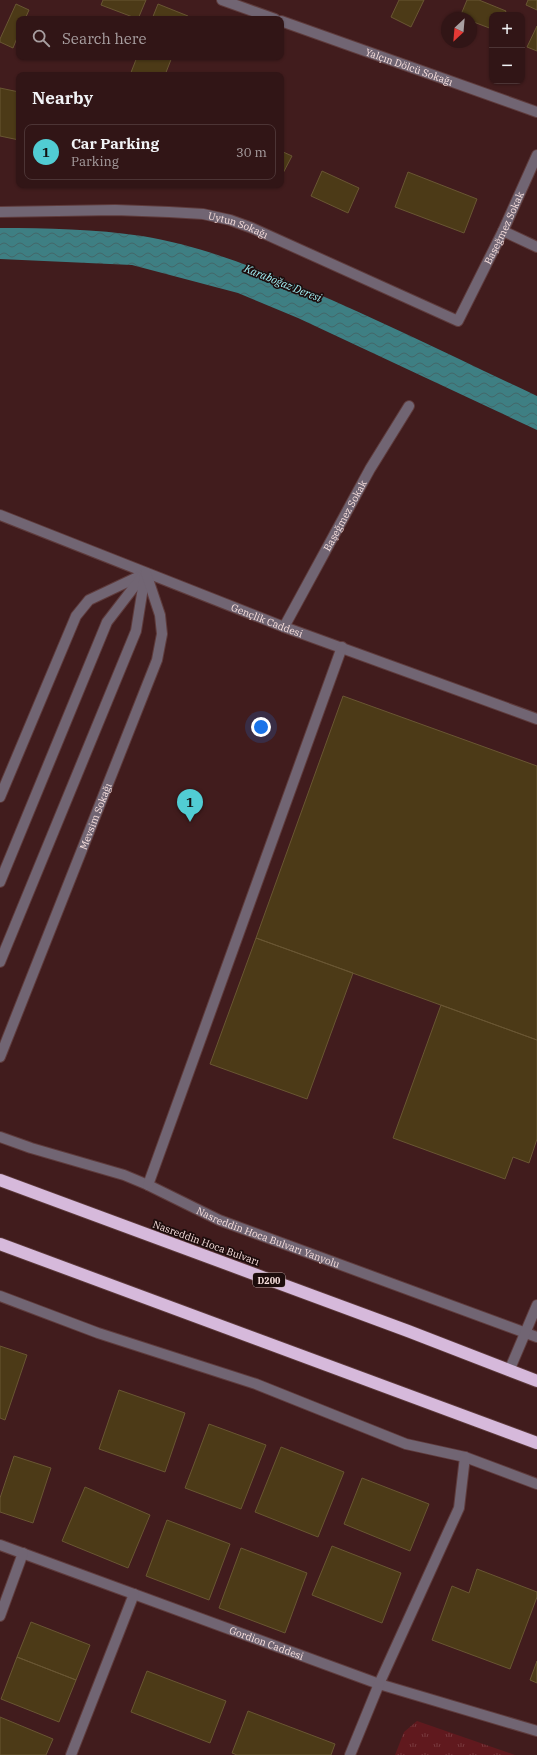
<!DOCTYPE html>
<meta charset="utf-8">
<style>
:root{--surface:#311516;--page:#3d2223;--text:#f1f3f6;--muted:#a89fa1;--line:#4c3435;--accent:#51ccd3}
body{margin:0;font-family:"IBM Plex Serif",serif;background:var(--page);color:var(--text)}
.controls{position:absolute;right:12px;top:12px;display:grid;overflow:hidden;border-radius:8px;box-shadow:0 1px 3px #0004}
.controls button{width:36px;height:36px;display:grid;place-items:center;padding:0;border:0;border-bottom:1px solid var(--line);background:var(--surface);color:var(--text);font:20px sans-serif}
.compass{position:absolute;left:441px;top:12px;width:36px;height:36px;border-radius:50%;background:var(--surface);box-shadow:0 1px 3px #0004;rotate:206deg}
.you{position:absolute;left:261px;top:727px;width:14px;height:14px;margin:-10px;border:3px solid #fff;border-radius:50%;background:#1a73e8;box-shadow:0 0 0 6px #1a73e833}
.badge{display:grid;place-items:center;width:26px;height:26px;border-radius:50%;background:var(--accent);color:#111;font-size:13px;font-weight:700}
.pin{position:absolute;translate:-50% -33px;filter:drop-shadow(0 1px 2px #0008)}
.pin::after{content:'';position:absolute;top:21px;width:14px;height:12px;background:inherit;clip-path:polygon(0 0,100% 0,50% 100%)}
.list{margin:0;padding:0;list-style:none}
h2{display:flex;justify-content:space-between;align-items:center;height:52px;margin:0;padding:0 16px;font-size:17px}
h2 small{font-size:13px;font-weight:400;color:var(--muted)}
.list li{display:grid;grid-template-columns:26px 1fr auto;gap:12px;align-items:center;box-sizing:border-box;height:56px;margin:0 8px 8px;padding:0 8px;border:1px solid var(--line);border-radius:8px}
.list b{display:block;font-size:15px;white-space:nowrap}
.list p{margin:0;font-size:13px;white-space:nowrap;color:var(--muted)}
.list em{font-size:13px;font-style:normal;color:var(--muted)}
.icon{flex:none;width:22px;height:22px;fill:none;stroke:currentColor;stroke-width:2;stroke-linecap:round;stroke-linejoin:round}
.map{position:relative;flex:none;width:537px;height:1755px;overflow:hidden}
.search{position:absolute;background:var(--surface);box-shadow:0 1px 3px #0004;left:16px;top:16px;width:268px;height:44px;display:flex;align-items:center;gap:10px;box-sizing:border-box;padding:0 14px;border-radius:8px;color:var(--muted);font-size:15px}
.panel{position:absolute;background:var(--surface);box-shadow:0 1px 3px #0004;left:16px;top:72px;width:268px;height:116px;border-radius:8px}
.map>svg:first-child{display:block}
.park{fill:url(#park-tufts)}
.water{fill:url(#water-waves)}
.building{fill:#4c3a17;stroke:#695633}
.lines{fill:none;stroke-linecap:round;stroke-linejoin:round}
.minor-casing{stroke:#5e3b3c;stroke-width:12}
.highway-casing{stroke:#5e3b3c;stroke-width:14}
.minor{stroke:#716573;stroke-width:10}
.highway{stroke:#d6b9db;stroke-width:12}
.labels{text-anchor:middle;dominant-baseline:central;stroke-width:3.5;stroke-linejoin:round;paint-order:stroke}
.shield{fill:#1d0c0c;stroke:#b7a09f;stroke-width:1}
.shield-label{font-size:9px;font-weight:bold;fill:#f9e0de}
.street-label{font-size:10px;fill:#f9e0de;stroke:#1d0c0c}
.water-label{font-size:11px;font-style:italic;fill:#a3f3f8;stroke:#1d0c0c}
</style>
<div class="map">
<svg width="537" height="1755" viewBox="0 0 537 1755">
<defs>
<pattern id="park-tufts" width="24" height="20" patternUnits="userSpaceOnUse"><rect width="24" height="20" fill="#60191e"/><path d="M3 7l-1-3M5 7V3M7 7l1-3M15 17l-1-3M17 17v-4M19 17l1-3" fill="none" stroke="#783a3e"/></pattern>
<pattern id="water-waves" width="16" height="10" patternUnits="userSpaceOnUse"><rect width="16" height="10" fill="#3e7f83"/><path d="M0 5q4-4 8 0t8 0" fill="none" stroke="#436769"/></pattern>
</defs>
<rect width="100%" height="100%" fill="#411c1d"/>
<path class="park" d="M417 1721 515 1755H395L404 1732Z"/>
<path class="water" d="M0 228C47 228 95 229 142 236 198 245 254 267 306 289 384 322 460 360 537 396V430L298 318 238 293 132 265 0 259Z"/>
<path class="building" d="M103 0H146L138 19 101 5Z
M399 0H424L411 27 391 17Z
M467 0H479L506 11 504 15H492V29L471 21V18L460 17Z
M528 0H537V10L526 5Z
M16 4 29 10 25 19H19V33L13 48 0 42V39Z
M158 4 188 16 187 19H152Z
M537 26V51L527 47Z
M137 57H172L165 75H130Z
M0 88 19 92V140L0 136Z
M281 151 292 156 281 177Z
M322 171 359 188 348 213 311 196Z
M408 172 477 199 464 233 395 207Z
M343 696 537 766V1040L256 938Z
M256 938 353 973 307 1099 210 1064Z
M441 1005 537 1040V1139L529 1163 513 1157 505 1179 393 1138Z
M0 1346 27 1355 5 1420 0 1418Z
M119 1390 185 1413 165 1472 99 1449Z
M209 1424 266 1445 241 1509 185 1488Z
M281 1447 344 1472 318 1537 255 1512Z
M14 1456 51 1468 33 1523 0 1512V1498Z
M362 1478 429 1504 410 1551 344 1524Z
M85 1487 150 1515 128 1568 62 1541Z
M167 1520 230 1544 209 1600 146 1576Z
M332 1546 401 1573 382 1623 312 1595Z
M241 1548 307 1573 285 1633 219 1608Z
M477 1569 537 1592V1597L510 1669 432 1640 452 1586 469 1593Z
M31 1622 90 1645 76 1680 17 1657Z
M17 1657 76 1680 59 1722 1 1699Z
M537 1661V1683L530 1680Z
M147 1671 226 1701 210 1743 131 1712Z
M248 1711 335 1744 331 1755H237L232 1753Z
M0 1717 53 1739 46 1755H0Z"/>
<g class="lines">
<g class="minor-casing">
<g id="minor">
<path d="M222 0 275 19"/>
<path id="s1" d="M281 21 537 112"/>
<path id="s2" d="M0 212 115 210 169 212 203 214 230 220 252 228 458 321 503 231 537 155"/>
<path d="M503 231 537 247"/>
<path id="s3" d="M0 515 284 627 537 719"/>
<path id="s4" d="M284 627 370 469 409 406"/>
<path d="M0 797 76 616 89 600 144 574"/>
<path d="M0 882 107 622 144 574"/>
<path d="M0 962 136 631 145 575"/>
<path id="s5" d="M0 1057 157 660 162 634 160 615 146 573"/>
<path id="s6" d="M0 1137 31 1148 124 1175 148 1185 219 1220 537 1337"/>
<path d="M148 1185 342 647"/>
<path d="M0 1296 98 1333 256 1384 406 1444 465 1457 537 1484"/>
<path d="M509 1371 537 1305"/>
<path id="s7" d="M0 1545 379 1684 537 1731"/>
<path d="M0 1616 23 1553"/>
<path d="M71 1755 134 1594"/>
<path d="M350 1755 379 1684 459 1508 465 1457"/>
</g>
</g>
<g class="highway-casing">
<path id="highway" d="M0 1180 408 1331 537 1381
M0 1244 537 1443"/>
</g>
<use href="#minor" class="minor"/>
<use href="#highway" class="highway"/>
</g>
<g class="labels">
<rect class="shield" x="253" y="1273" width="32" height="14" rx="3"/>
<g class="shield-label">
<text x="269" y="1280">D200</text>
</g>
<g class="street-label">
<text stroke="none"><textPath href="#s1" startOffset="136">Yalçın Dölcü Sokağı</textPath></text>
<text stroke="none"><textPath href="#s2" startOffset="240">Uytun Sokağı</textPath></text>
<text stroke="none"><textPath href="#s2" startOffset="584">Başeğmez Sokak</textPath></text>
<text stroke="none"><textPath href="#s4" startOffset="127">Başeğmez Sokak</textPath></text>
<text stroke="none"><textPath href="#s3" startOffset="287">Gençlik Caddesi</textPath></text>
<text stroke="none"><textPath href="#s5" startOffset="259">Mevsim Sokağı</textPath></text>
<text stroke="none"><textPath href="#s6" startOffset="287">Nasreddin Hoca Bulvarı Yanyolu</textPath></text>
<text transform="translate(206 1243) rotate(20)">Nasreddin Hoca Bulvarı</text>
<text stroke="none"><textPath href="#s7" startOffset="284">Gordion Caddesi</textPath></text>
</g>
<g class="water-label">
<text transform="translate(283 283) rotate(22)">Karaboğaz Deresi</text>
</g>
</g>
</svg>
<div class="controls">
<button>+</button>
<button>−</button>
</div>
<svg class="compass" viewBox="-18 -18 36 36"><path d="M0-13l5 13h-10z" fill="#e53935"/><path d="M0 13l5-13h-10z" fill="#a89fa1"/></svg>
<div class="you"></div>
<div class="pin badge" style="left:190px;top:822px">1</div>
<div class="search"><svg class="icon" aria-label="search" viewBox="0 0 24 24"><circle cx="10" cy="10" r="6"/><path d="M15 15l6 6"/></svg>Search here</div>
<section class="panel">
<h2>Nearby<small></small></h2>
<ul class="list">
<li><span class="badge">1</span><div><b>Car Parking</b><p>Parking</p></div><em>30 m</em></li>
</ul>
</section>
</div>
